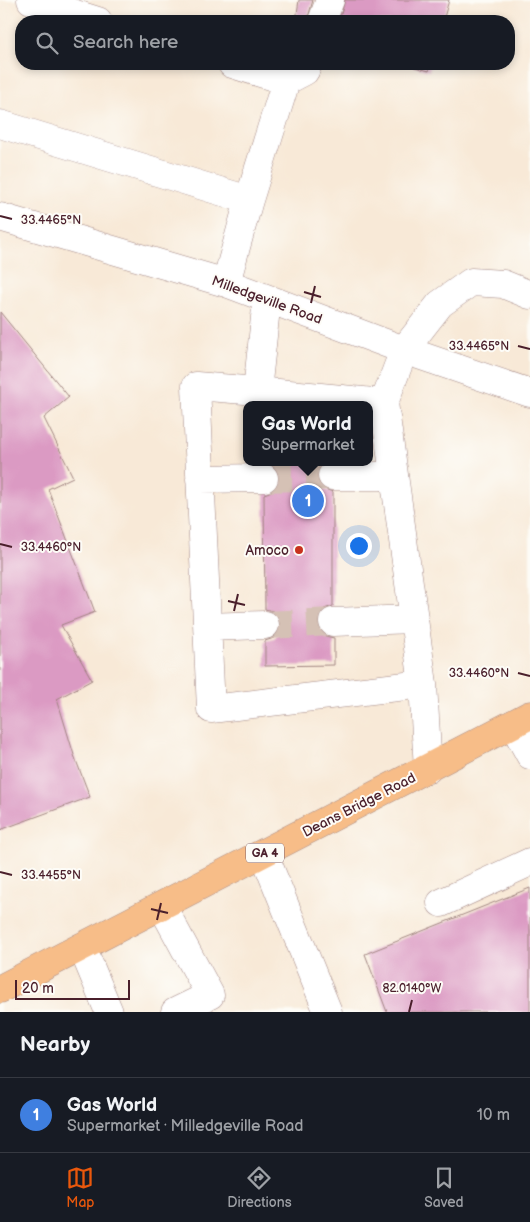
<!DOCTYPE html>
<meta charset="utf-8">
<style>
:root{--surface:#171b24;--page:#20242c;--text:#f1f3f6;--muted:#9ea1a6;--line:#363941;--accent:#ea580c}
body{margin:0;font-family:"Balsamiq Sans",sans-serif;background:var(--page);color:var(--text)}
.scale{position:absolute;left:15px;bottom:12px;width:115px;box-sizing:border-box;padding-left:5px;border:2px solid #4a1f2b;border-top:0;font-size:14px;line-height:18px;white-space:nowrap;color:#4a1f2b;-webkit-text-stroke:4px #fdfcf7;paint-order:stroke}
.you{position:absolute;left:358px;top:545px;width:18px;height:18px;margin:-12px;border:4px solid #fff;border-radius:50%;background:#1a73e8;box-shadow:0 0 0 8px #1a73e833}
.badge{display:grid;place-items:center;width:32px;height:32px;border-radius:50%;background:var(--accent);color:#fff;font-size:16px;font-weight:700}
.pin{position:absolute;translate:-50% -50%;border:2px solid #fff;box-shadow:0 1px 5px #0006}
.popup{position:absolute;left:243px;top:401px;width:130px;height:65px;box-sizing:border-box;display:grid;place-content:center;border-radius:10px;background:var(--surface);filter:drop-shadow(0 1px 4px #0005);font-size:16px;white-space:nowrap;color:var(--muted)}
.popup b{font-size:19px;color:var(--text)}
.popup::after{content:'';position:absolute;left:50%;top:100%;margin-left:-10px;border:10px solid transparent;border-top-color:var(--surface)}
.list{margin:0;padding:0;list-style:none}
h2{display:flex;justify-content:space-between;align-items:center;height:65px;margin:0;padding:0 20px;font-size:21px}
h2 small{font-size:16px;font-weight:400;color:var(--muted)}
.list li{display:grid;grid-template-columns:32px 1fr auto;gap:15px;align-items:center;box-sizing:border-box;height:75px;padding:0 20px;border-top:1px solid var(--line)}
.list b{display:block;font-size:19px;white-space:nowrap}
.list p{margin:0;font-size:16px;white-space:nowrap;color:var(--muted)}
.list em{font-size:16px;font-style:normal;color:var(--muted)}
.icon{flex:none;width:28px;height:28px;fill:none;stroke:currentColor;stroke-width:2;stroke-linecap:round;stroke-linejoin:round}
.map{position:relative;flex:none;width:530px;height:1012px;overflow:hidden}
.search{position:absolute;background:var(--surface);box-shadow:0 2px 8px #0003;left:15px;right:15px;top:15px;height:55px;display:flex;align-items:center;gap:12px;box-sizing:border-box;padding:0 18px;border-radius:20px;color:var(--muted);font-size:19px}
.sheet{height:140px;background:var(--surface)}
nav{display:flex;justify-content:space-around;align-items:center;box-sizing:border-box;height:70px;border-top:1px solid var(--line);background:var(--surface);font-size:14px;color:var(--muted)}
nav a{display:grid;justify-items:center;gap:2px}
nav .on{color:var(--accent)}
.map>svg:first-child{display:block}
.building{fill:#db9ac3}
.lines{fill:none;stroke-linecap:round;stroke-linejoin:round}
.minor-tunnel{stroke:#d5c1b5;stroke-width:28;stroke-dasharray:28 14;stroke-linecap:butt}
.minor-casing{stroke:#a18481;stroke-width:29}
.major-casing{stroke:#a18481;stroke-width:29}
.minor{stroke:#fff;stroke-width:28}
.major{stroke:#f7bd88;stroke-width:28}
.ticks{fill:none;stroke:#4a1f2b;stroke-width:2}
.poi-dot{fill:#c8321e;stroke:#fdfcf7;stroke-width:2}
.labels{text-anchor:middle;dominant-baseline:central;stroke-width:4;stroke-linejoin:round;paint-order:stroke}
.shield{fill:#fdfcf7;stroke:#806168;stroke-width:1}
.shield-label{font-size:12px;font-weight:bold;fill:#4a1f2b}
.street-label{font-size:14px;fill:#4a1f2b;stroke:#fdfcf7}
.poi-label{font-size:14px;fill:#4a1f2b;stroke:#fdfcf7;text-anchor:end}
.ticks-label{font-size:12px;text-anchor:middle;fill:#4a1f2b;stroke:#fdfcf7;stroke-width:4;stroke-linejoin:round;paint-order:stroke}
</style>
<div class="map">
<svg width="530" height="1012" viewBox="0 0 530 1012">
<rect width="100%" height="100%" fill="#fdfcf7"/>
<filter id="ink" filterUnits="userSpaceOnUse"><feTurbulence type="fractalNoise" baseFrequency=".02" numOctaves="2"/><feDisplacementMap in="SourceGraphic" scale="10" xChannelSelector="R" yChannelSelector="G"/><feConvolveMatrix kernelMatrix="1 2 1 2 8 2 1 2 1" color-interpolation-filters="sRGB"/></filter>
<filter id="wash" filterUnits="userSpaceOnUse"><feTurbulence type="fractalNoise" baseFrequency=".0096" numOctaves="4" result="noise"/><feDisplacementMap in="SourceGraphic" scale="20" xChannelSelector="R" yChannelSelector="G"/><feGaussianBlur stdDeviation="1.12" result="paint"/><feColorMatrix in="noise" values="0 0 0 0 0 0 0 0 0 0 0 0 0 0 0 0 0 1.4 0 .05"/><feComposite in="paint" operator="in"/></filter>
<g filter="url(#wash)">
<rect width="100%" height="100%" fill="#f8e9d7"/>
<g id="blocks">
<path class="building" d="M299 0H313L307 21H296Z
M345 0H449L443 21H339Z
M405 64H431L429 71Z
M0 312 69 397 44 418 73 477 48 489 95 612 61 625 92 680 57 699 74 755 90 797 0 830Z
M264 462H325L319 468 316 476 318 483 324 489 333 492V606L324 609 319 615 317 623 320 630 325 636 334 638V665L265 666V641L274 638 279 633 281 625 278 616 273 611 265 609 264 494 272 491 278 485 280 478 277 470 271 464Z
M530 888V1012H387L365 954Z"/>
</g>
</g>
<g filter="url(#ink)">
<use href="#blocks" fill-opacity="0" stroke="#a18481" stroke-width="1"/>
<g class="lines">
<path class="minor-tunnel" d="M264 478 332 476
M265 625 333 622"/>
<g class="minor-casing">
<path id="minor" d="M31 0 98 21
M322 21 330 0
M286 81 305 71 308 64
M0 124 249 200
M0 217 226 283 404 350 530 393
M226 283 249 200 286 81 232 64
M267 299 257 391 196 386 211 709 423 684
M257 391 384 403
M332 476H394
M200 479 264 478
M333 622 413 619
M208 627 265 625
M513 724 530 755
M428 769 423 684 384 403 404 350 440 304 471 282 503 284 530 295
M264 854 328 1012
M441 903 530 862
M162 906 210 995 175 1012
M82 947 109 1012"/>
</g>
<g class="major-casing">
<path id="major" d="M0 989 530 715"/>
</g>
<use href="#minor" class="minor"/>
<use href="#major" class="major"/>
</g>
</g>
<path class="ticks" d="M0 216 12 219M304 292 321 297M311 303 315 286M518 346 530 349M0 544 12 547M228 601 245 605M234 611 238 594M518 673 530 676M0 872 12 875M151 909 168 913M157 920 161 903M409 1012 412 1000"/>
<circle class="poi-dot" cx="299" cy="550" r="5"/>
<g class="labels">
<rect class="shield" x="246" y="843.5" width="38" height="19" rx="4"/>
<g class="shield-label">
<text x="265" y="853">GA 4</text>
</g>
<g class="street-label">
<text transform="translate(267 300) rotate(20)">Milledgeville Road</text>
<text transform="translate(359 805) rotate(-27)">Deans Bridge Road</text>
</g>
<g class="poi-label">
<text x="289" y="550">Amoco</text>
</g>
</g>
<g class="ticks-label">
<text x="51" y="224">33.4465°N</text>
<text x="479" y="350">33.4465°N</text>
<text x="51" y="551">33.4460°N</text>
<text x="479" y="677">33.4460°N</text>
<text x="51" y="879">33.4455°N</text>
<text x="412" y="992">82.0140°W</text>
</g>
</svg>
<div class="scale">20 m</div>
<div class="you"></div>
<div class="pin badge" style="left:308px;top:501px;background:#3f7fe0">1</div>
<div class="popup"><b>Gas World</b>Supermarket</div>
<div class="search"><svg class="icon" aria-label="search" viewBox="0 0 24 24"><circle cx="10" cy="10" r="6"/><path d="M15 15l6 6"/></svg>Search here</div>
</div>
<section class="sheet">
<h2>Nearby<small></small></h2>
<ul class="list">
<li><span class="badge" style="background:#3f7fe0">1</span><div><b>Gas World</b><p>Supermarket · Milledgeville Road</p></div><em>10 m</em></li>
</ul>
</section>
<nav>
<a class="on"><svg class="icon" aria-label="map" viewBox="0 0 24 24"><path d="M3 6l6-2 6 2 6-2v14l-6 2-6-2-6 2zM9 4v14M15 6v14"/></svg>Map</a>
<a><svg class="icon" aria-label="directions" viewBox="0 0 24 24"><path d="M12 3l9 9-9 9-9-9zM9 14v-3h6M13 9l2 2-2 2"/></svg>Directions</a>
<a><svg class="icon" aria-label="saved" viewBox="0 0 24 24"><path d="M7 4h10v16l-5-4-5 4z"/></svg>Saved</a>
</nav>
